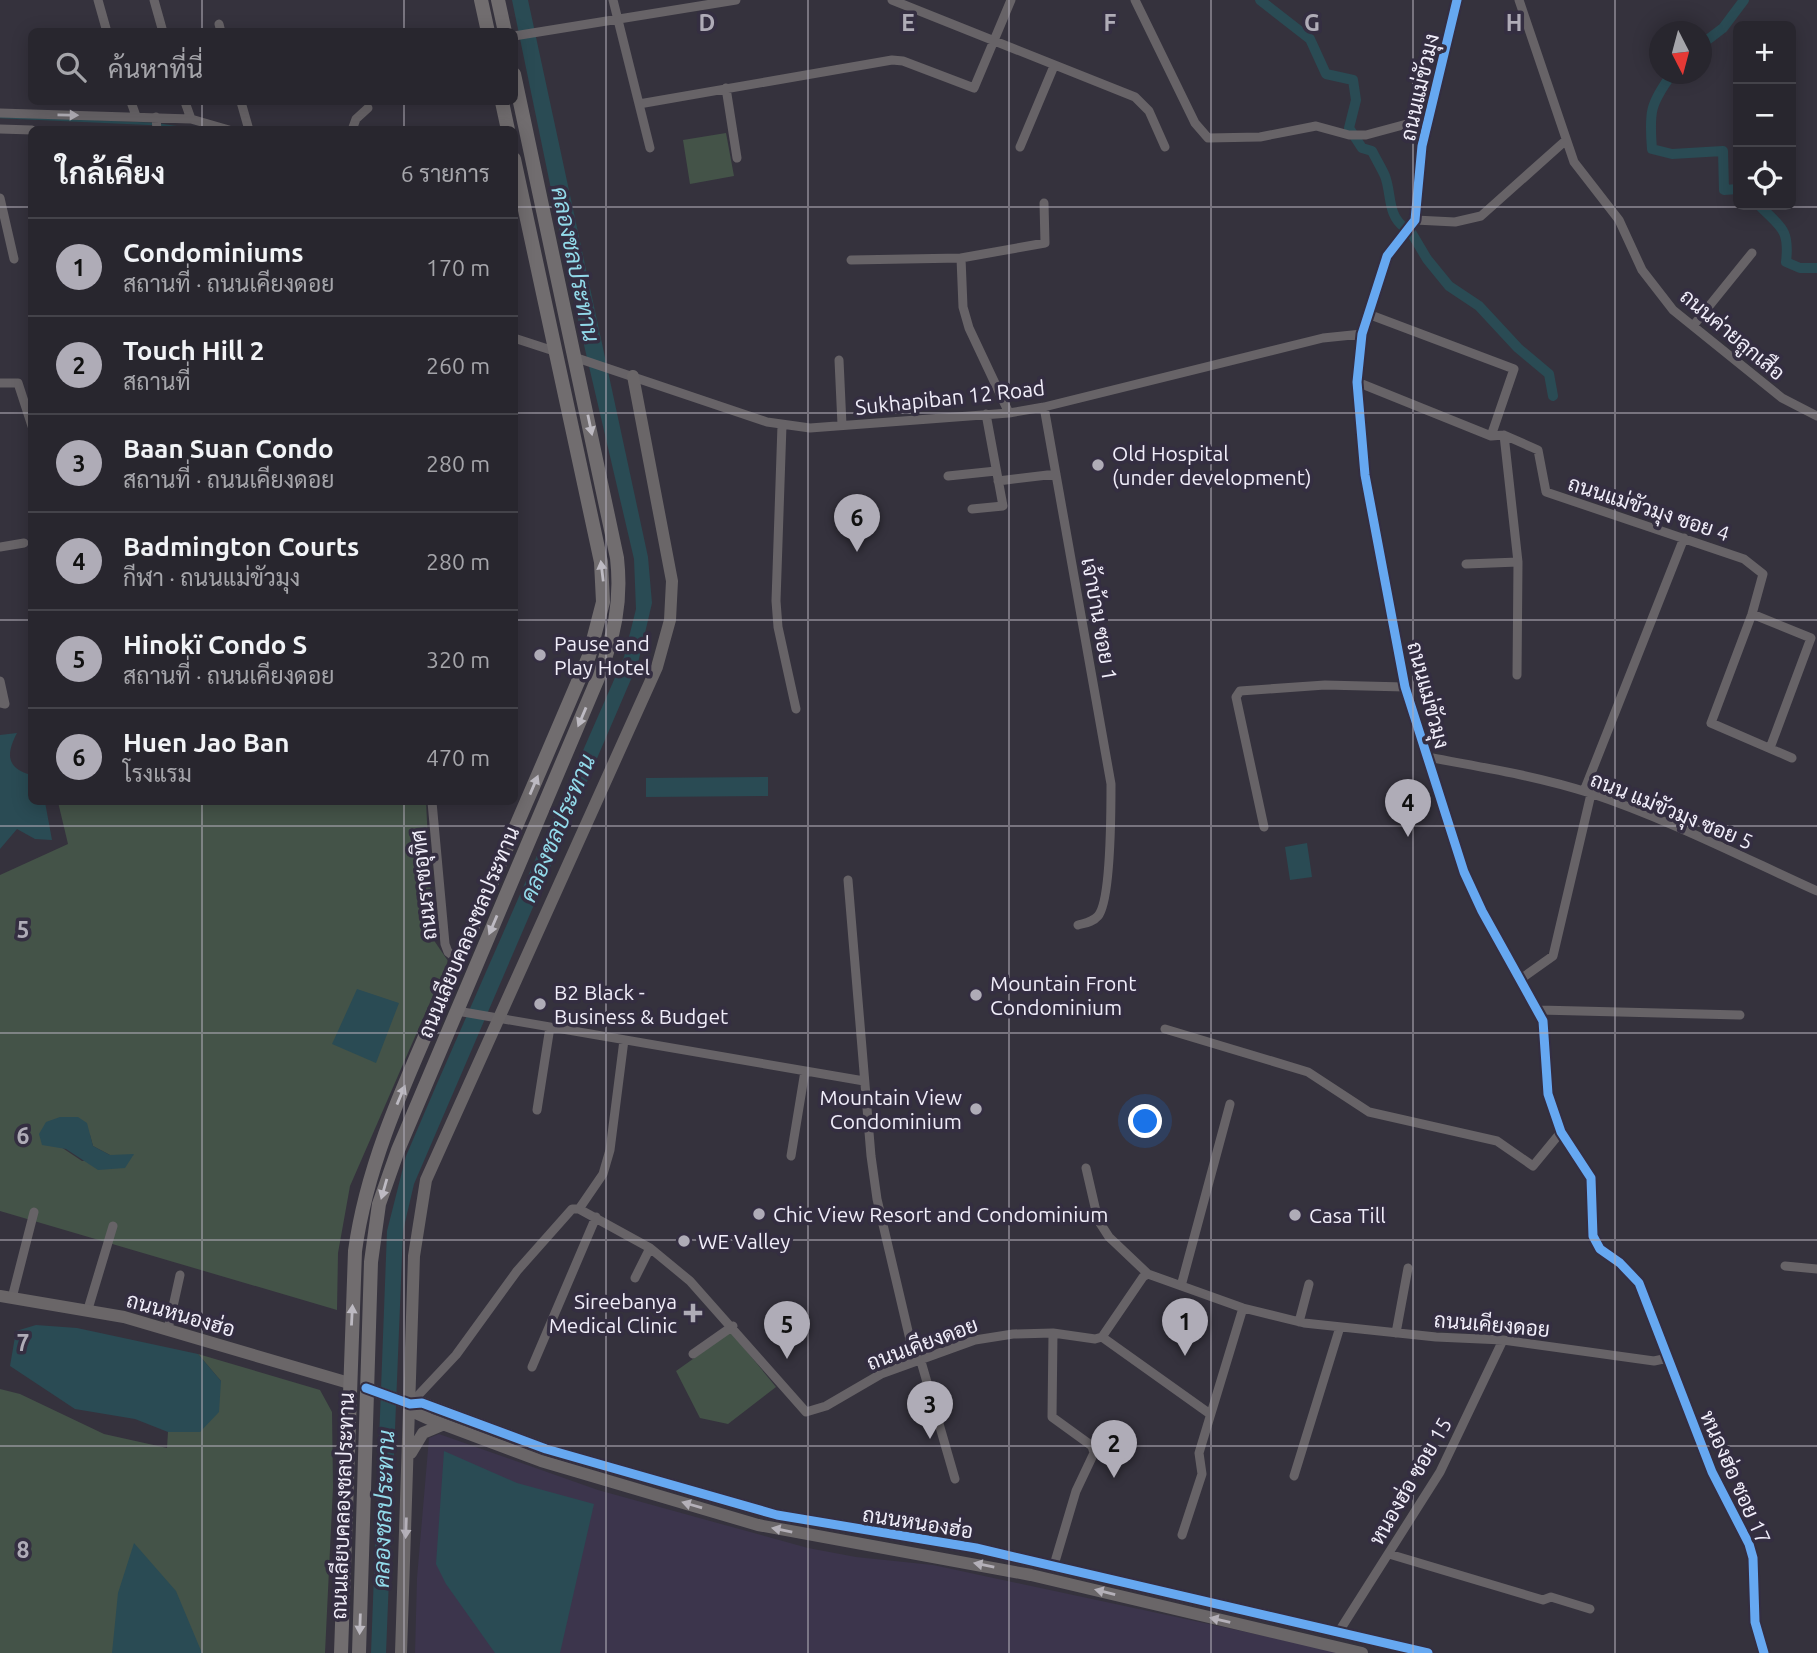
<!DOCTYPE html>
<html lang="th">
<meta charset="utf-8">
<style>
:root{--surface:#28262e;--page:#34323a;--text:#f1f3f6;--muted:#a5a5aa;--line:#44434a;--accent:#afacb7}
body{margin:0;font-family:Ubuntu,Sarabun,sans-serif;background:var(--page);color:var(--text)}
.controls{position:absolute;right:21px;top:21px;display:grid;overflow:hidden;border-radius:10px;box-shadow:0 4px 18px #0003}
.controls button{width:63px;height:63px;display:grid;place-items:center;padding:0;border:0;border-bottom:2px solid var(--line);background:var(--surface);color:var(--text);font:35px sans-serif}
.compass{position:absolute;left:1649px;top:21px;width:63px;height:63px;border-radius:50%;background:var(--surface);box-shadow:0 4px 18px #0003;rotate:174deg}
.you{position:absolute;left:1146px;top:1122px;width:24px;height:24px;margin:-18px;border:5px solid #fff;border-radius:50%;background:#1a73e8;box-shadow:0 0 0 10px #1a73e833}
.badge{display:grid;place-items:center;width:46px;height:46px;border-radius:50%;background:var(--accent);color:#111;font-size:23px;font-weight:700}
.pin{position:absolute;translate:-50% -58px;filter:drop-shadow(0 2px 4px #0008)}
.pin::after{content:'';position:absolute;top:37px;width:24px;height:21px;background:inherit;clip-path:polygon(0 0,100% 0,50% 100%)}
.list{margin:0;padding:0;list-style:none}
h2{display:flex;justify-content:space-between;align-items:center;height:91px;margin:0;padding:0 28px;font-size:30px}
h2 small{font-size:23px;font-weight:400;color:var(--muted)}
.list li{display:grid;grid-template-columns:46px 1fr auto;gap:21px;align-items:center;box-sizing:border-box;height:98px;padding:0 28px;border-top:2px solid var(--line)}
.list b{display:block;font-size:26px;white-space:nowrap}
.list p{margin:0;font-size:23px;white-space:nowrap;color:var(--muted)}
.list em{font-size:23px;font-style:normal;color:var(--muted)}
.icon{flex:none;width:38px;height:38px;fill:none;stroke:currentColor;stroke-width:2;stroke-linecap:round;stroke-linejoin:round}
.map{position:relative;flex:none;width:1817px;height:1653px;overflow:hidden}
.search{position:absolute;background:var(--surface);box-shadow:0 4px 18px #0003;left:28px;top:28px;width:490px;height:77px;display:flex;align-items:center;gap:18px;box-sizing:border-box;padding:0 24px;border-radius:10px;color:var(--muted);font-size:26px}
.panel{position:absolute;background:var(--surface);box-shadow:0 4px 18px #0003;left:28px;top:126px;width:490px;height:679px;border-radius:10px}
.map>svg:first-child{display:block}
.built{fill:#3c354c}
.green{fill:#445348;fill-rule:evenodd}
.water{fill:#2a4b54}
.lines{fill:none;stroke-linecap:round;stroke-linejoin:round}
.stream{stroke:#2a4b54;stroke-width:2.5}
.canal{stroke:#2a4b54;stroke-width:10}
.street{stroke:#676367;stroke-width:9}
.secondary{stroke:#6a6668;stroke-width:12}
.primary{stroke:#716d6f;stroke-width:14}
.cycleway-casing{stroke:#342e41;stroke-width:13}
.cycleway{stroke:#66a8f1;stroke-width:9}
.oneway{fill:#b2afb7}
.oneway2{fill:#bdbac2}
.oneway3{fill:#b4b0b8}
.grid{fill:none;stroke:#afacb7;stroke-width:2;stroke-opacity:0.55}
.poi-dot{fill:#afacb7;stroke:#342e41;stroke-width:2.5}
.labels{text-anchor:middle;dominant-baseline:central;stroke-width:7;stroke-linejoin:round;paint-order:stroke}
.street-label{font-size:21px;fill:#f0edf9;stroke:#342e41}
.poi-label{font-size:21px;fill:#f0edf9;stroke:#342e41;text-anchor:start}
.water-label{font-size:23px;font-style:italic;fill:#92daea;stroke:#342e41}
.grid-label{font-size:23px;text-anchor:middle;font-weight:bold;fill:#afacb7;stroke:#342e41;stroke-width:7;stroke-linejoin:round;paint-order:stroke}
</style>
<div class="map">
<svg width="1817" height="1653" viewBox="0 0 1817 1653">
<rect width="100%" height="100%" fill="#35323d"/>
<path class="built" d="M439 1434 598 1490 808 1548 856 1557 933 1565 1344 1653H415L417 1578 429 1438Z"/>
<path class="green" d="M726 133 734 176 690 184 683 140Z
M58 802H426L433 939 448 961 350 1186 338 1253 337 1310 0 1211V875L68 844ZM90 1135 93 1146 110 1155H134L82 1161 58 1145Z
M731 1332 776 1387 728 1424 700 1418 676 1371Z
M198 1354 320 1390 332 1412 333 1487 325 1653H0V1389L20 1394 104 1434 167 1448 168 1432H200L221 1381Z"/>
<path class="water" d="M512 0H528L648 557 652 603 638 663 414 1184 403 1231 386 1653H371L387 1231 406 1156 436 1086 624 657 636 609 634 559 577 315Z
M17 733C6 754 6 768 31 775L32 802H45L52 840 35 839 17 829 0 849V735Z
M768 777V796L646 797V778Z
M1307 843 1312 877 1290 880 1285 847Z
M357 989 399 1003 376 1063 332 1044Z
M60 1117H78L87 1123 93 1146 110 1155 134 1154 125 1168 98 1170 66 1149 42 1145 39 1134 46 1122Z
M36 1325 77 1328 198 1354 221 1381 219 1412 200 1432H168L135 1419 75 1409 10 1366 16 1331Z
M444 1451 517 1483 594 1504 560 1653H495L446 1584 436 1564Z
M134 1543 176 1591 202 1653H112L118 1593Z"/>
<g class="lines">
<path class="stream" d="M0 117 154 124
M161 125 196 130"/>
<path class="canal" d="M1260 0 1310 39 1326 74 1353 80 1356 100 1349 128 1362 148 1372 151C1376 159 1382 169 1385 176 1392 195 1387 215 1405 228
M1702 44 1723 28 1744 0
M1672 74C1650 104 1649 112 1652 149L1672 154 1723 151 1724 190 1738 189
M1759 205C1780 227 1790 228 1786 262L1800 268H1817
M1411 232 1427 259 1449 286 1479 306 1518 348 1549 374 1553 396"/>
<path class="street" d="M98 0 107 32
M154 0 163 32
M613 0 650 148
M892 0 1135 97 1149 111 1165 147
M1135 0 1195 123 1208 138 1260 137 1316 126 1349 135H1366L1429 118
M1457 0 1422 146 1415 220 1387 256 1362 334 1357 382 1365 475 1405 687 1464 872 1482 911 1543 1021 1548 1094 1561 1132 1591 1178 1593 1236 1600 1249 1620 1263 1639 1283 1712 1472 1749 1544 1753 1558 1755 1622 1764 1653
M1519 0 1574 162 1619 220 1642 270 1673 310 1782 398 1817 416
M219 24 221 32
M514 36 736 0
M726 88 737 158
M131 102 136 116
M185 102 191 119
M241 102 249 130
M639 104 892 60 903 61 974 88 1011 0
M0 113 191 119 229 130
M156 117 157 130
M0 129 32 130
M352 130 356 119 368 108
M1020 147 1054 66
M0 198 14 259
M1415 220 1455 222 1481 216 1565 141
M851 260 961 258
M1368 314 1514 369 1491 436
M1693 326 1752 253
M514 338 557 352
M577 358 767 422 810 428 1009 413 1044 407 1323 338 1362 334
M839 360 842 425
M1357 382 1491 436 1504 435 1538 450 1546 492 1744 559 1763 574 1752 614 1711 723 1792 758
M0 383H18L32 426
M1044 407 1111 784C1111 807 1111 901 1098 916 1093 922 1085 923 1078 925
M1009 413 969 328 963 307 961 258 1045 243 1044 203
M782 425 776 601 778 627 796 709
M1504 435 1518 562 1517 675
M948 476 996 471
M998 481 1056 474
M972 509 1003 506 986 414
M0 547 24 543
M1466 564 1518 562
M1752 614 1811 638 1770 748
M0 681 5 704 0 703
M1427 757C1481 767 1537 776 1590 793 1668 819 1742 857 1817 891
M1584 791 1684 538
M432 802 445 944 448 952 459 960
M1264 827 1236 697 1240 691 1325 685 1405 687
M848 880 871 1156 877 1199 912 1348 933 1355
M1522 978 1553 956 1591 794
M1539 1010 1740 1015
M457 1011 864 1081
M1165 1029 1308 1072 1369 1112 1497 1141 1533 1166 1561 1132
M537 1110 550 1027
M791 1156 805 1071
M1086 1168 1098 1220 1109 1237 1148 1274 1243 1308 1304 1323 1436 1337 1503 1340 1654 1361 1668 1358
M579 1209 603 1174 610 1150 624 1040
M1785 1266 1817 1269
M635 1278 650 1248
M1181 1286 1230 1104
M12 1298 34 1212
M88 1309 113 1226
M1299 1322 1309 1284
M168 1329 180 1275
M1053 1333 1052 1417 1092 1446 1094 1453 1076 1491 1054 1565
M1396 1333 1408 1268
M1102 1337 1210 1414
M693 1354 733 1326
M920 1358 955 1479
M532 1367 596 1217
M410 1404 456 1355 517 1271 572 1209H579L650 1248 690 1281 806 1412 826 1406 881 1374 975 1340 1013 1334 1053 1333 1095 1339 1102 1337 1143 1277 1148 1274
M1294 1476 1340 1327
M1182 1535 1202 1474 1199 1453 1243 1308
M1389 1554 1543 1600 1551 1597 1590 1609
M1338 1633 1440 1472 1503 1340"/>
<path class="secondary" d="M0 1296 124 1317 349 1383
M366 1388 410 1404 422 1403 546 1449 777 1515 976 1548 1428 1653
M410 1404 418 1414 429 1419 541 1461 758 1525 1031 1575 1362 1653
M411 1453 423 1433 442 1425
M401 1653 414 1256 426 1180 657 667 670 620 672 581 633 376"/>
<path class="primary" d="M481 0 488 32
M498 0 505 32
M502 102 508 130
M341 1653 355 1251C368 1155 413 1066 451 977 498 870 543 763 589 656L603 602 601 562 514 159
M359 1653 371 1262 379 1204 398 1150 598 678C614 637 622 602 617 558L514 74"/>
<g class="cycleway-casing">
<path id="cycleway" d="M1457 0 1422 146 1415 220 1387 256 1362 334 1357 382 1365 475 1405 687 1464 872 1482 911 1543 1021 1548 1094 1561 1132 1591 1178 1593 1236 1600 1249 1620 1263 1639 1283 1712 1472 1749 1544 1753 1558 1755 1622 1764 1653
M366 1388 410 1404 422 1403 546 1449 777 1515 976 1548 1428 1653"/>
</g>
<use href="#cycleway" class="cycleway"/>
</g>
<defs><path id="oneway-solid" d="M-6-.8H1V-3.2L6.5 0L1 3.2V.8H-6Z" transform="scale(1.75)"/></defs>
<use class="oneway" href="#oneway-solid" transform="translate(68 115) rotate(1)"/>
<g class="oneway2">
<use href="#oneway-solid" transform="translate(590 425) rotate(78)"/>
<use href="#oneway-solid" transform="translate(602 571) rotate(-97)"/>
<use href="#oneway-solid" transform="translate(582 717) rotate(113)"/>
<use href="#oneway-solid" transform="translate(534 785) rotate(-67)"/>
<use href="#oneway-solid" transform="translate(493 925) rotate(113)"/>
<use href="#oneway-solid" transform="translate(401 1095) rotate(-67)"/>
<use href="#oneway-solid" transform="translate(384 1189) rotate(106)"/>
<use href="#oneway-solid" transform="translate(352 1315) rotate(-87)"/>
<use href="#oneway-solid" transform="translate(360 1624) rotate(92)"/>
</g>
<g class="oneway3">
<use href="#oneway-solid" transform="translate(692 1505) rotate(-164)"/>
<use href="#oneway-solid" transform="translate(406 1528) rotate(92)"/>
<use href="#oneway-solid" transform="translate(782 1530) rotate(-168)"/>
<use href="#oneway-solid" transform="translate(984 1565) rotate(-169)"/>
<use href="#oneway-solid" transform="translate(1105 1592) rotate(-166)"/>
<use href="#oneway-solid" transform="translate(1220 1620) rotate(-167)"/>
</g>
<path class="grid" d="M202 0V32M404 0V32M606 0V1653M808 0V1653M1009 0V1653M1211 0V1653M1413 0V1653M1615 0V1653M202 102V130M404 102V130M0 207H32M514 207H1817M0 413H32M514 413H1817M0 620H32M514 620H1817M202 802V1653M404 802V1653M0 826H1817M0 1033H1817M0 1240H1817M0 1446H1817"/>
<g class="poi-dot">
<circle cx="1098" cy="465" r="7"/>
<circle cx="540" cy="655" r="7"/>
<circle cx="976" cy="995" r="7"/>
<circle cx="540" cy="1004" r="7"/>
<circle cx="976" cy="1109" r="7"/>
<circle cx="759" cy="1214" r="7"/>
<circle cx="1295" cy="1215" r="7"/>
<circle cx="684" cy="1241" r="7"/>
<path d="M689.5 1302.5h7v7h7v7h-7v7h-7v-7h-7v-7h7z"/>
</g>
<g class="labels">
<g class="street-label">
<text transform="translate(1419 87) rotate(-77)">ถนนแม่ขัวมุง</text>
<text transform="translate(1733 334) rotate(40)">ถนนค่ายลูกเสือ</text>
<text transform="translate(950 397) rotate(-6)">Sukhapiban 12 Road</text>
<text transform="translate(1649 508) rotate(18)">ถนนแม่ขัวมุง ซอย 4</text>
<text transform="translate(1100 619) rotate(80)">เจ้าบ้าน ซอย 1</text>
<text transform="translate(1429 695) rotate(75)">ถนนแม่ขัวมุง</text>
<text transform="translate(1672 810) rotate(22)">ถนน แม่ขัวมุง ซอย 5</text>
<text transform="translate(423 885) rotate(-96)">ถนนราชอุทิศ</text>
<text transform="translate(468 932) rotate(-67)">ถนนเลียบคลองชลประทาน</text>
<text transform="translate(181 1314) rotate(16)">ถนนหนองฮ่อ</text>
<text transform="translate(1492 1324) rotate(5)">ถนนเคียงดอย</text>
<text transform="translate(922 1343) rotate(-20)">ถนนเคียงดอย</text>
<text transform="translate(1736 1477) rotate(66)">หนองฮ่อ ซอย 17</text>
<text transform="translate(1410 1481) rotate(-60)">หนองฮ่อ ซอย 15</text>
<text transform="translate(342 1506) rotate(-88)">ถนนเลียบคลองชลประทาน</text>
<text transform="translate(918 1522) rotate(9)">ถนนหนองฮ่อ</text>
</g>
<g class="poi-label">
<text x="1112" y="453">Old Hospital<tspan x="1112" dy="24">(under development)</tspan></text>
<text x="554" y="643">Pause and<tspan x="554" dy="24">Play Hotel</tspan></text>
<text x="990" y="983">Mountain Front<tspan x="990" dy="24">Condominium</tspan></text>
<text x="554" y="992">B2 Black -<tspan x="554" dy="24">Business &amp; Budget</tspan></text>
<text x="962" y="1097" text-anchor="end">Mountain View<tspan x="962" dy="24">Condominium</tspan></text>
<text x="773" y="1214">Chic View Resort and Condominium</text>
<text x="1309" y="1215">Casa Till</text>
<text x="698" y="1241">WE Valley</text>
<text x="677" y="1301" text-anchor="end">Sireebanya<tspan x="677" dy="24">Medical Clinic</tspan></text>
</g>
<g class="water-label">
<text transform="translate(576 264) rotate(78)">คลองชลประทาน</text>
<text transform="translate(557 828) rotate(-67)">คลองชลประทาน</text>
<text transform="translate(383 1509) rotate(-88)">คลองชลประทาน</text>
</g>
</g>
<g class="grid-label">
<text x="707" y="31">D</text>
<text x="908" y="31">E</text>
<text x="1110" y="31">F</text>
<text x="1312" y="31">G</text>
<text x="1514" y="31">H</text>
<text x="23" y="938">5</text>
<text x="23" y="1144">6</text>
<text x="23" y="1351">7</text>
<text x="23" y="1558">8</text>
</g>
</svg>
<div class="controls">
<button>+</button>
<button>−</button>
<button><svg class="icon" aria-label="locate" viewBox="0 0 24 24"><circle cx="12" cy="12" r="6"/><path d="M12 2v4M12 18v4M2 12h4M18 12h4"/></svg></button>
</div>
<svg class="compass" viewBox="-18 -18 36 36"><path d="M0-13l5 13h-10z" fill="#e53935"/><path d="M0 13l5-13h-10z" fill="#a5a5aa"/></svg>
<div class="you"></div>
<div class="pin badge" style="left:1185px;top:1356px">1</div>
<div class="pin badge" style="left:1114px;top:1478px">2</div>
<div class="pin badge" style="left:930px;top:1439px">3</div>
<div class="pin badge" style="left:1408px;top:837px">4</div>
<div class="pin badge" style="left:787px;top:1359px">5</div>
<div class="pin badge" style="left:857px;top:552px">6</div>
<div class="search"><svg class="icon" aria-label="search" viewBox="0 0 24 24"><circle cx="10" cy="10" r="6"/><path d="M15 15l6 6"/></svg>ค้นหาที่นี่</div>
<section class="panel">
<h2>ใกล้เคียง<small>6 รายการ</small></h2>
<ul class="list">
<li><span class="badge">1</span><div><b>Condominiums</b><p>สถานที่ · ถนนเคียงดอย</p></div><em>170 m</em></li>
<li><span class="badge">2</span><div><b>Touch Hill 2</b><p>สถานที่</p></div><em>260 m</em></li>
<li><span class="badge">3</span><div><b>Baan Suan Condo</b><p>สถานที่ · ถนนเคียงดอย</p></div><em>280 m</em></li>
<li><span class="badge">4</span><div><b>Badmington Courts</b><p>กีฬา · ถนนแม่ขัวมุง</p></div><em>280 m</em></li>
<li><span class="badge">5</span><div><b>Hinokï Condo S</b><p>สถานที่ · ถนนเคียงดอย</p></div><em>320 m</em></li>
<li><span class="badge">6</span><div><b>Huen Jao Ban</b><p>โรงแรม</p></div><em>470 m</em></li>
</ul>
</section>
</div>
